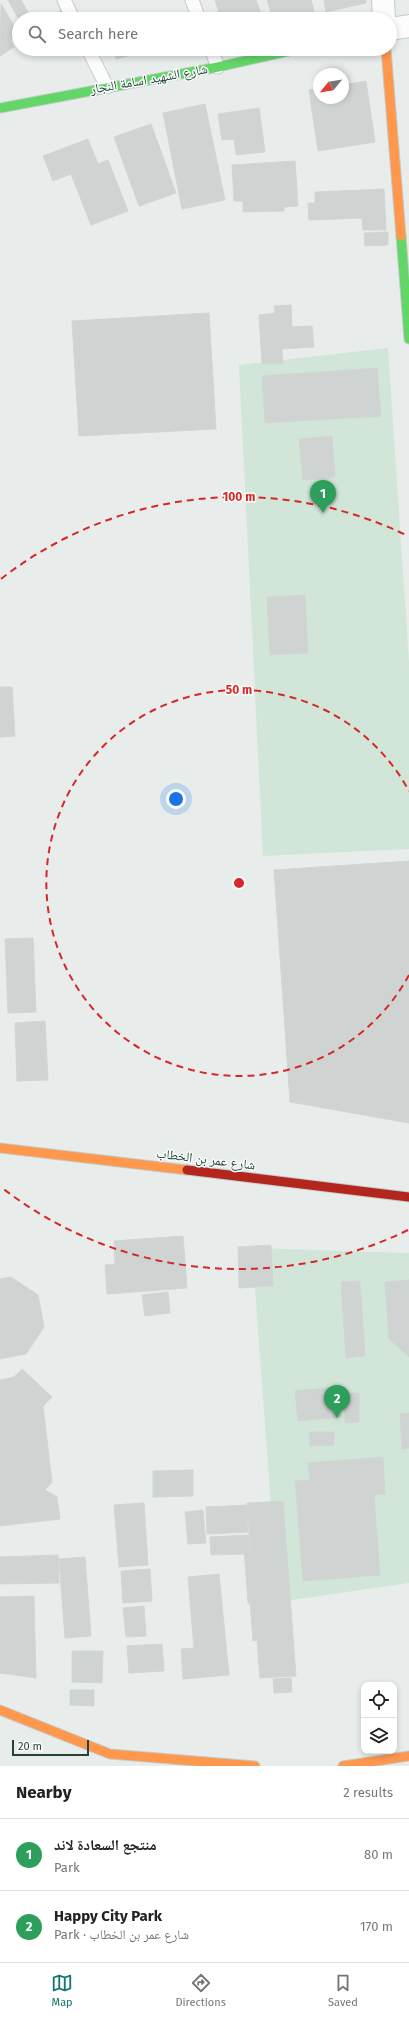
<!DOCTYPE html>
<meta charset="utf-8">
<style>
:root{--surface:#fff;--page:#f2f2f2;--text:#222;--muted:#767676;--line:#e0e0e0;--accent:#0f766e}
body{margin:0;font-family:"Fira Sans","Noto Naskh Arabic",sans-serif;background:var(--page);color:var(--text)}
.controls{position:absolute;right:12px;bottom:12px;display:grid;overflow:hidden;border-radius:8px;box-shadow:0 2px 6px #0003}
.controls button{width:36px;height:36px;display:grid;place-items:center;padding:0;border:0;border-bottom:1px solid var(--line);background:var(--surface);color:var(--text);font:20px sans-serif}
.compass{position:absolute;left:313px;top:68px;width:36px;height:36px;border-radius:50%;background:var(--surface);box-shadow:0 2px 6px #0003;rotate:240deg}
.scale{position:absolute;left:12px;bottom:10px;width:77px;box-sizing:border-box;padding-left:4px;border:2px solid #24423a;border-top:0;font-size:11px;line-height:14px;white-space:nowrap;color:#24423a;-webkit-text-stroke:3px #f7fbf9;paint-order:stroke}
.you{position:absolute;left:176px;top:799px;width:14px;height:14px;margin:-10px;border:3px solid #fff;border-radius:50%;background:#1a73e8;box-shadow:0 0 0 6px #1a73e833}
.badge{display:grid;place-items:center;width:26px;height:26px;border-radius:50%;background:var(--accent);color:#fff;font-size:13px;font-weight:700}
.pin{position:absolute;translate:-50% -33px;filter:drop-shadow(0 1px 2px #0008)}
.pin::after{content:'';position:absolute;top:21px;width:14px;height:12px;background:inherit;clip-path:polygon(0 0,100% 0,50% 100%)}
.list{margin:0;padding:0;list-style:none}
h2{display:flex;justify-content:space-between;align-items:center;height:52px;margin:0;padding:0 16px;font-size:17px}
h2 small{font-size:13px;font-weight:400;color:var(--muted)}
.list li{display:grid;grid-template-columns:26px 1fr auto;gap:12px;align-items:center;box-sizing:border-box;height:72px;padding:0 16px;border-top:1px solid var(--line)}
.list b{display:block;font-size:15px;white-space:nowrap}
.list p{margin:0;font-size:13px;white-space:nowrap;color:var(--muted)}
.list em{font-size:13px;font-style:normal;color:var(--muted)}
.icon{flex:none;width:22px;height:22px;fill:none;stroke:currentColor;stroke-width:2;stroke-linecap:round;stroke-linejoin:round}
.map{position:relative;flex:none;width:409px;height:1766px;overflow:hidden}
.search{position:absolute;background:var(--surface);box-shadow:0 2px 6px #0003;left:12px;right:12px;top:12px;height:44px;display:flex;align-items:center;gap:10px;box-sizing:border-box;padding:0 14px;border-radius:22px;color:var(--muted);font-size:15px}
.sheet{height:196px;background:var(--surface)}
nav{display:flex;justify-content:space-around;align-items:center;box-sizing:border-box;height:56px;border-top:1px solid var(--line);background:var(--surface);font-size:11px;color:var(--muted)}
nav a{display:grid;justify-items:center;gap:2px}
nav .on{color:var(--accent)}
.map>svg:first-child{display:block}
.green{fill:#d1e6d8}
.building{fill:#cfd4d2;stroke:#d1d6d4}
.lines{fill:none;stroke-linecap:round;stroke-linejoin:round}
.lane-casing{stroke:#c5cac8;stroke-width:15}
.street-casing{stroke:#c5cac8;stroke-width:24}
.fast-casing{stroke:#c3cbc8;stroke-width:11}
.slow-casing{stroke:#c3cbc8;stroke-width:11}
.jam-casing{stroke:#c3cbc8;stroke-width:11}
.lane{stroke:#fcfcfc;stroke-width:13}
.street{stroke:#fcfcfc;stroke-width:22}
.fast{stroke:#63d668;stroke-width:9}
.slow{stroke:#ff974d;stroke-width:9}
.jam{stroke:#b3261e;stroke-width:9}
.ring{fill:none;stroke:#d62828;stroke-width:2;stroke-dasharray:7 5}
.labels{text-anchor:middle;dominant-baseline:central;stroke-width:3;stroke-linejoin:round;paint-order:stroke}
.street-label{font-size:13px;fill:#24423a;stroke:#f7fbf9}
.centre{fill:#d62828;stroke:#f7fbf9;stroke-width:2}
.ring-label{font-size:12px;text-anchor:middle;font-weight:bold;fill:#d62828;stroke:#f7fbf9;stroke-width:3;stroke-linejoin:round;paint-order:stroke}
</style>
<div class="map">
<svg width="409" height="1766" viewBox="0 0 409 1766">
<rect width="100%" height="100%" fill="#e8edeb"/>
<path class="green" d="M388 348 409 662V849L263 856 239 365Z
M252 1248 409 1253V1583L278 1602Z"/>
<path class="building" d="M8 0H21L28 12 18 18Z
M215 0H256L263 19H221Z
M267 0H311L315 15 303 19H273Z
M324 0H366V3L326 12Z
M1 4 19 34 10 40 14 47 0 56Z
M64 9 69 19H46Z
M192 15 193 19H177Z
M55 49H66L57 54Z
M113 49H155L116 59Z
M366 81 375 142 318 151 309 90 319 88V98H343V85Z
M205 104 225 200 182 209 163 113Z
M259 108 265 152 236 155 234 139 222 140 218 114Z
M151 124 176 193 139 206 114 137Z
M88 139 98 164 108 160 128 211 91 225 71 174 53 181 43 156Z
M295 161 298 206 284 207V211L243 212V201H234L232 165Z
M384 189 386 230H363L362 218 309 220 308 203H315V192Z
M388 232V245L365 246 364 233Z
M291 305 292 327 312 326 314 347 282 349 283 363 262 364 259 315 275 313 274 306Z
M209 313 216 429 79 436 72 321Z
M377 368 381 416 265 423 262 376Z
M332 436 335 477 303 480 299 439Z
M305 595 308 653 270 655 267 597Z
M0 687H12L15 736 0 737Z
M409 861V1123L290 1102 274 870Z
M33 938 36 1012 8 1013 5 939Z
M45 1021 48 1080 17 1081 15 1023Z
M183 1236 187 1288 107 1294 105 1265 115 1264 114 1241Z
M271 1245 273 1286 239 1288 238 1247Z
M11 1277 38 1295 44 1327 26 1354 0 1359V1279Z
M409 1280V1357L389 1339 385 1282Z
M360 1281 365 1356 346 1358 341 1282Z
M168 1292 170 1313 145 1316 142 1295Z
M22 1369 52 1397 43 1406 52 1482 45 1490 57 1497 60 1519 0 1526V1380L14 1377Z
M338 1387 340 1417 298 1421 295 1391Z
M344 1393H359V1422L345 1423Z
M409 1413V1448L402 1449 400 1414Z
M309 1432H334V1445L310 1446Z
M383 1457 385 1494 374 1495 380 1575 303 1581 295 1481 310 1480 308 1463Z
M193 1470V1496L153 1497V1471Z
M283 1501 296 1676 260 1678 257 1640 253 1641 250 1603H248L244 1548 250 1547 247 1503Z
M144 1503 148 1565 119 1567 114 1505Z
M247 1505 248 1532 207 1534 206 1507Z
M203 1510 206 1543 188 1544 185 1512Z
M249 1535V1547H244V1554L211 1555 210 1537Z
M58 1555 59 1583 0 1584V1557Z
M85 1557 91 1636 65 1638 59 1559Z
M150 1569 152 1601 123 1603 121 1571Z
M219 1574 229 1675 183 1679 181 1649 194 1648 188 1577Z
M34 1596 36 1678 0 1673V1597Z
M144 1606 146 1636 126 1637 123 1608Z
M162 1644 164 1671 129 1673 127 1646Z
M72 1651H103L102 1683 72 1682Z
M291 1678 292 1692 274 1693 273 1679Z
M70 1690H94V1706L70 1705Z"/>
<g class="lines">
<g class="lane-casing">
<path id="lane" d="M64 0 73 19
M192 0 199 19
M88 49 107 87
M211 49 218 67"/>
</g>
<g class="street-casing">
<path id="street" d="M383 0 384 19
M390 29 409 26"/>
</g>
<g class="fast-casing">
<path id="fast" d="M0 108 218 67 298 49
M401 236 409 339"/>
</g>
<g class="slow-casing">
<path id="slow" d="M386 49 401 236
M0 1148 187 1170
M0 1710 110 1754 255 1766
M343 1766 409 1756"/>
</g>
<g class="jam-casing">
<path id="jam" d="M187 1170 409 1197"/>
</g>
<use href="#lane" class="lane"/>
<use href="#street" class="street"/>
<use href="#fast" class="fast"/>
<use href="#slow" class="slow"/>
<use href="#jam" class="jam"/>
</g>
<g class="ring">
<path d="M409 975A193 193 0 1 1 409 791"/>
<path d="M408 1230A386 386 0 0 1 1 1187M1 579A386 386 0 0 1 408 536"/>
</g>
<g class="labels">
<g class="street-label">
<text transform="translate(149 79) rotate(-10)">شارع الشهيد اسامة النجار</text>
<text transform="translate(206 1159) rotate(7)">شارع عمر بن الخطاب</text>
</g>
</g>
<circle cx="239" cy="883" r="6" class="centre"/>
<g class="ring-label">
<text x="239" y="501">100 m</text>
<text x="239" y="694">50 m</text>
</g>
</svg>
<div class="controls">
<button><svg class="icon" aria-label="locate" viewBox="0 0 24 24"><circle cx="12" cy="12" r="6"/><path d="M12 2v4M12 18v4M2 12h4M18 12h4"/></svg></button>
<button><svg class="icon" aria-label="layers" viewBox="0 0 24 24"><path d="M12 4l9 5-9 5-9-5zM3 14l9 5 9-5"/></svg></button>
</div>
<svg class="compass" viewBox="-18 -18 36 36"><path d="M0-13l5 13h-10z" fill="#e53935"/><path d="M0 13l5-13h-10z" fill="#767676"/></svg>
<div class="scale">20 m</div>
<div class="you"></div>
<div class="pin badge" style="left:323px;top:513px;background:#2e9e5b">1</div>
<div class="pin badge" style="left:337px;top:1418px;background:#2e9e5b">2</div>
<div class="search"><svg class="icon" aria-label="search" viewBox="0 0 24 24"><circle cx="10" cy="10" r="6"/><path d="M15 15l6 6"/></svg>Search here</div>
</div>
<section class="sheet">
<h2>Nearby<small>2 results</small></h2>
<ul class="list">
<li><span class="badge" style="background:#2e9e5b">1</span><div><b>منتجع السعادة لاند</b><p>Park</p></div><em>80 m</em></li>
<li><span class="badge" style="background:#2e9e5b">2</span><div><b>Happy City Park</b><p>Park · شارع عمر بن الخطاب</p></div><em>170 m</em></li>
</ul>
</section>
<nav>
<a class="on"><svg class="icon" aria-label="map" viewBox="0 0 24 24"><path d="M3 6l6-2 6 2 6-2v14l-6 2-6-2-6 2zM9 4v14M15 6v14"/></svg>Map</a>
<a><svg class="icon" aria-label="directions" viewBox="0 0 24 24"><path d="M12 3l9 9-9 9-9-9zM9 14v-3h6M13 9l2 2-2 2"/></svg>Directions</a>
<a><svg class="icon" aria-label="saved" viewBox="0 0 24 24"><path d="M7 4h10v16l-5-4-5 4z"/></svg>Saved</a>
</nav>
